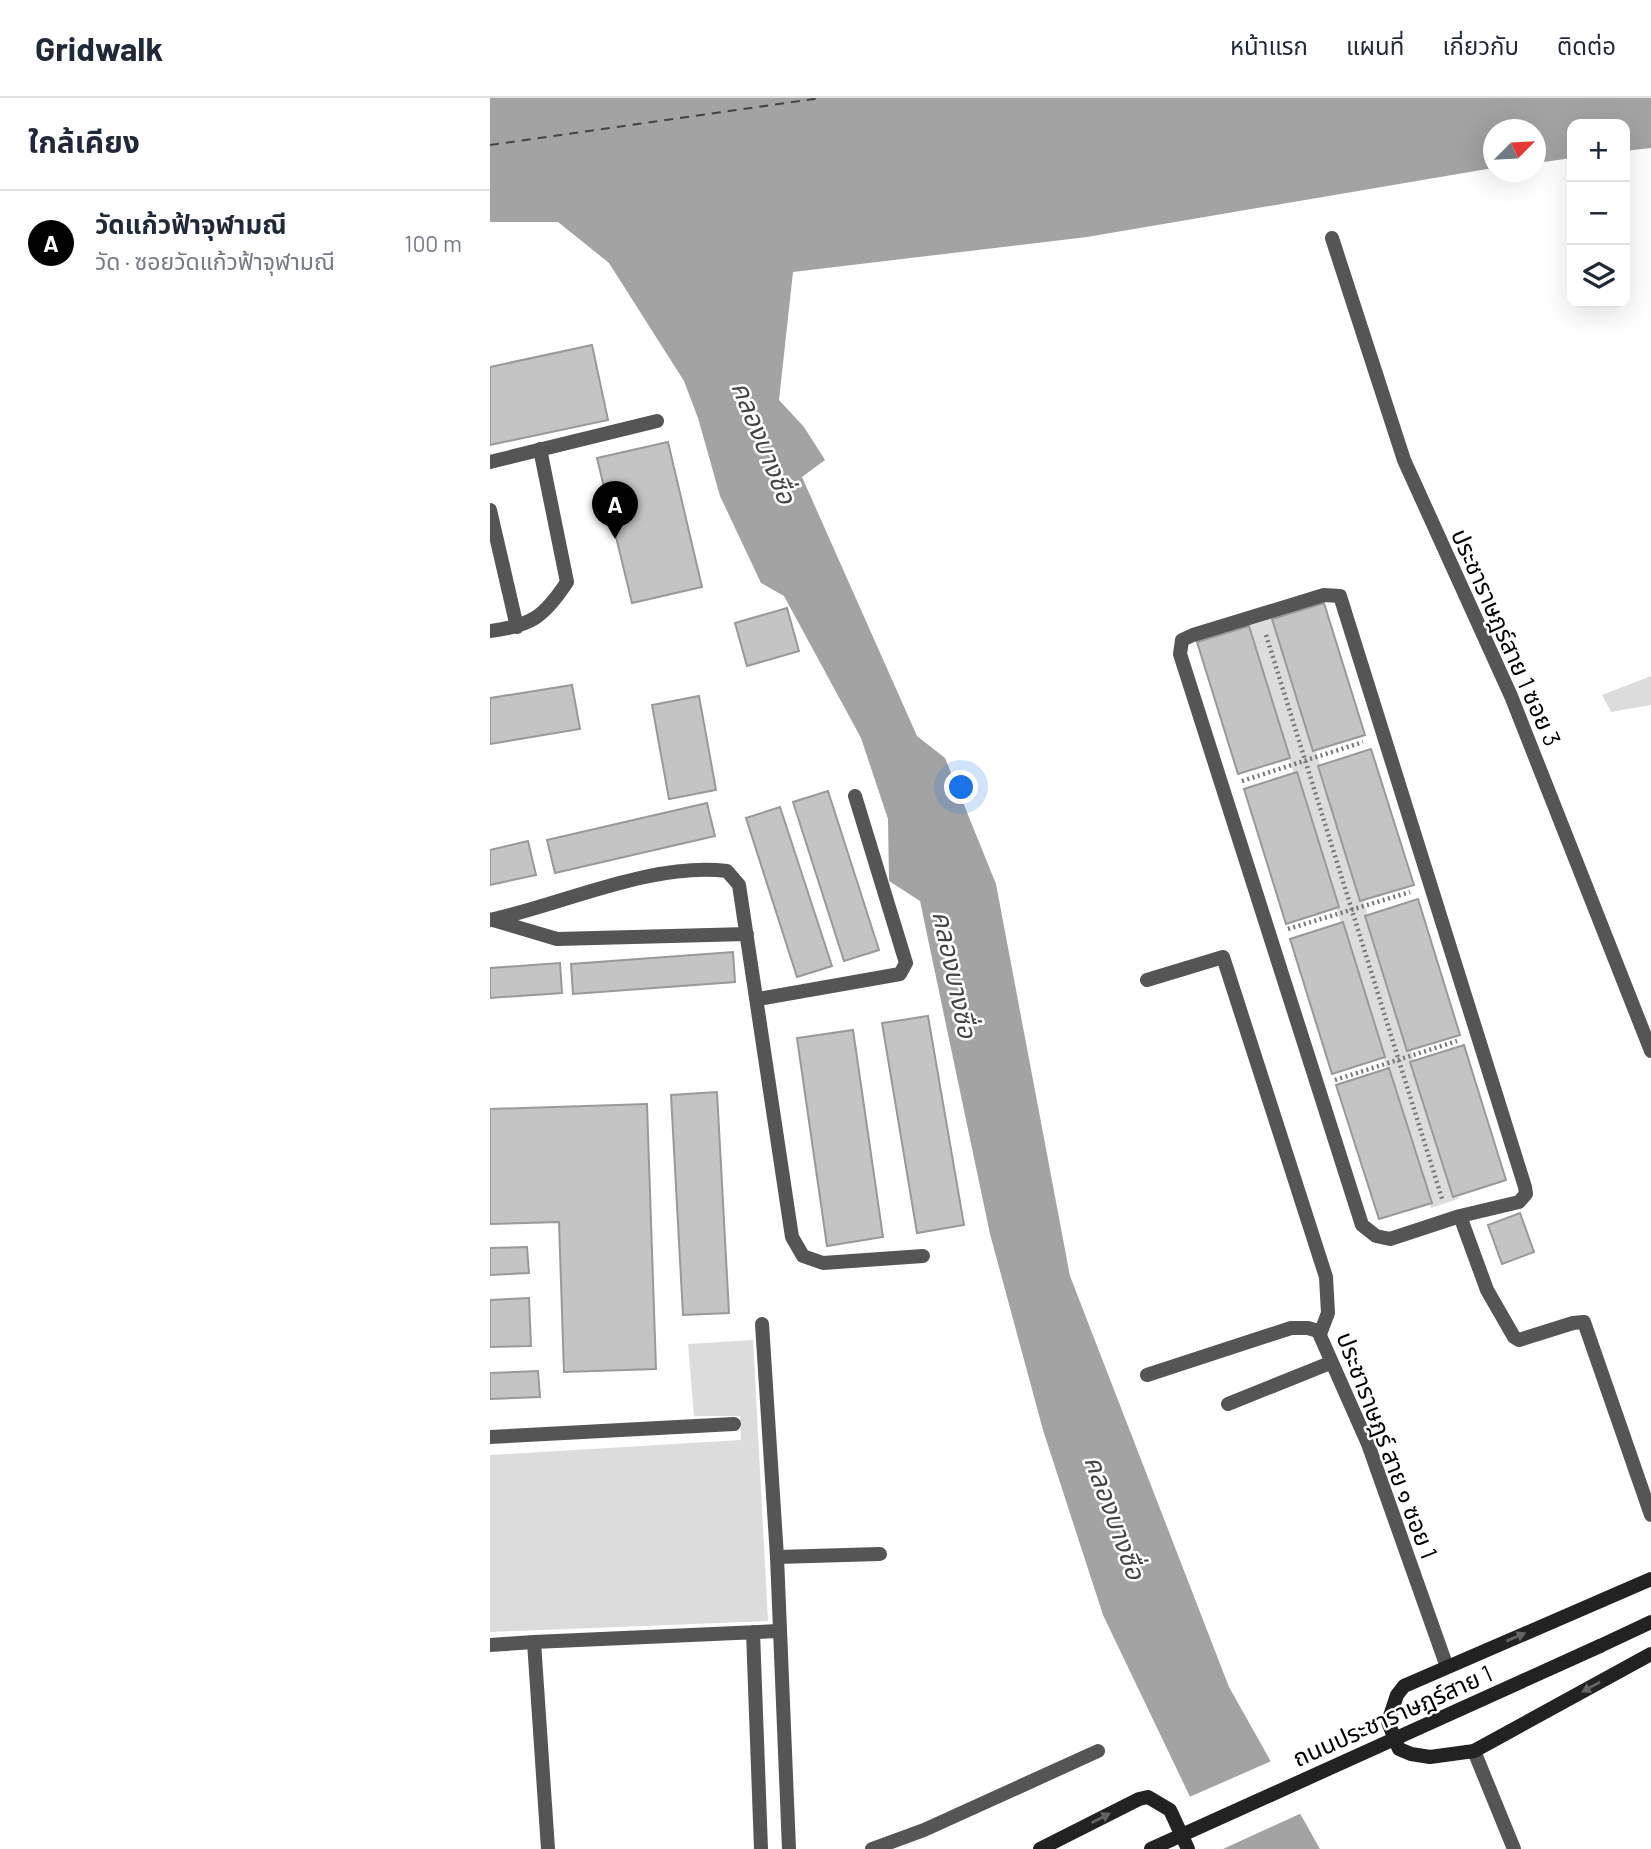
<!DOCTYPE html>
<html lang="th">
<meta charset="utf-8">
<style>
:root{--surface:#fff;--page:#f2f2f3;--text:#1f2937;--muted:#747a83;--line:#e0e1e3;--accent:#000}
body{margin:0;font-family:Barlow,"Noto Sans Thai",sans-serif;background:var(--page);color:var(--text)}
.controls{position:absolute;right:21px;top:21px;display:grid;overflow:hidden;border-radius:14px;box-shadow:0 7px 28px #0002}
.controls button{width:63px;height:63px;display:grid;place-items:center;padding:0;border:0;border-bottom:2px solid var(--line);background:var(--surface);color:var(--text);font:35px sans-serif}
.compass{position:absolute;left:993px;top:21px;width:63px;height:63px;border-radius:50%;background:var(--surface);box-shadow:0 7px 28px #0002;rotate:66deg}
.you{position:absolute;left:472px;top:690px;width:24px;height:24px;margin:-18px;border:5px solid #fff;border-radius:50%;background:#1a73e8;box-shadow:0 0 0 10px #1a73e833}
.badge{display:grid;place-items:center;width:46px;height:46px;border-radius:50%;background:var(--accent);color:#fff;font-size:23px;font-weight:700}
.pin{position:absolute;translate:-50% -58px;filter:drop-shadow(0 2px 4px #0008)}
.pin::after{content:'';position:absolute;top:37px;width:24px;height:21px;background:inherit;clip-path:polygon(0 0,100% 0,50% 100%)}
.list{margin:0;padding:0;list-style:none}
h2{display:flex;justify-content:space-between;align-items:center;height:91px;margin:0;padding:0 28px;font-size:30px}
h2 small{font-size:23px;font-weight:400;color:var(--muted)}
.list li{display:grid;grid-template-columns:46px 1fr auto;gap:21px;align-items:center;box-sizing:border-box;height:105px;padding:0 28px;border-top:2px solid var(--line)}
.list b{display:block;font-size:26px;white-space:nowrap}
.list p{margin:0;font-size:23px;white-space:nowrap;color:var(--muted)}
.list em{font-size:23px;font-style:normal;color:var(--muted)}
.icon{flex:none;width:38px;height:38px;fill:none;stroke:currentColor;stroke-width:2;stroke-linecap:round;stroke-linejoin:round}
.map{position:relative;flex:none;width:1161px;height:1751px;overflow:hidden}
header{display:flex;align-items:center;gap:42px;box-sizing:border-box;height:98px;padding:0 35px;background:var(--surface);border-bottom:2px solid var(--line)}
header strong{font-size:33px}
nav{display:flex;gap:38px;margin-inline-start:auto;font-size:24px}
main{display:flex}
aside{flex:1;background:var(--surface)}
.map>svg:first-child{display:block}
.green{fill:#dcdcdc}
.water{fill:#a3a3a3}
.pier{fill:#fff}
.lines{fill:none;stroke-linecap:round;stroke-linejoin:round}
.ferry{stroke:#444;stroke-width:2;stroke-dasharray:9 7;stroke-linecap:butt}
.building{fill:#c4c4c4;stroke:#999;stroke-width:2}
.path{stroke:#777;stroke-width:4.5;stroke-dasharray:2 3.5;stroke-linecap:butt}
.service{stroke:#555;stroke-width:14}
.minor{stroke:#555;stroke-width:14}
.secondary{stroke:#222;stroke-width:14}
.secondary-bridge{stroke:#222;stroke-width:14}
.oneway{fill:#646464}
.labels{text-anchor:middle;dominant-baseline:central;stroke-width:5;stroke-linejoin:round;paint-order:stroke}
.street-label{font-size:24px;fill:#000;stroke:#fff}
.water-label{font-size:26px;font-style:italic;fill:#444;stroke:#fff}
</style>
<header>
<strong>Gridwalk</strong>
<nav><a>หน้าแรก</a><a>แผนที่</a><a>เกี่ยวกับ</a><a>ติดต่อ</a></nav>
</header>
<main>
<aside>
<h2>ใกล้เคียง<small></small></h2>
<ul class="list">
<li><span class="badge">A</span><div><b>วัดแก้วฟ้าจุฬามณี</b><p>วัด · ซอยวัดแก้วฟ้าจุฬามณี</p></div><em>100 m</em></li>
</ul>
</aside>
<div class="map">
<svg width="1161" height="1751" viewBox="0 0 1161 1751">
<rect width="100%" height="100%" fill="#fff"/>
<path class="green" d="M783 518 968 1101 941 1110 757 527Z
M1161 578V607L1121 614 1112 597Z
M263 1242 278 1523 0 1534V1357L251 1342 250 1318H204L198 1246Z"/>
<path class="water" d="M0 0H1161V50L1135 53V26H1082V60L1046 65V32H1004L1003 70 597 139 303 174 289 302 314 329 335 362 312 379 427 638 455 660 506 786 580 1178 739 1589 830 1751H725L613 1517 553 1332 500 1136 430 803 399 783 398 721 371 640 294 498 271 485 230 398 208 320 194 283 119 165 68 124H0Z"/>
<path class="pier" d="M784 1662 814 1714 733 1751H721L697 1700Z"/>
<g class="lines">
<path class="ferry" d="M0 47 331 0"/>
</g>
<path class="building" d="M102 247 118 322 0 347V269Z
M178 344 212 489 142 505 107 360Z
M834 505 875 637 823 653 782 521Z
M297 510 309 553 257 568 245 525Z
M759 528 800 660 748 676 707 544Z
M82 587 90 631 0 646V600Z
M209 598 226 692 179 701 162 607Z
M881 651 924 787 870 803 828 668Z
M807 674 849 809 796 826 754 691Z
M338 693 389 852 354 863 303 704Z
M217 705 225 738 65 775 57 742Z
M290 709 342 868 307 879 256 720Z
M38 743 46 777 0 787V752Z
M928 801 970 937 917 953 875 818Z
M853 824 895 959 842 976 800 841Z
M243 854 245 884 83 896 81 866Z
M70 865 72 895 0 900V870Z
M438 918 474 1127 427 1135 392 925Z
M363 932 393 1139 337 1148 307 940Z
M974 947 1016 1082 963 1099 920 964Z
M899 970 942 1105 889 1121 846 987Z
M227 994 239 1215 193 1217 181 997Z
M157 1006 166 1271 74 1274 69 1124 0 1126V1011Z
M1030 1115 1044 1154 1012 1166 998 1127Z
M37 1149 39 1175 0 1177V1150Z
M39 1200 41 1248 0 1249V1202Z
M48 1273 50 1299 0 1301V1275Z"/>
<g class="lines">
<path class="path" d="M776 537 953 1104
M752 683 873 644
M798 831 920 794
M845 982 967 943"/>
<path class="service" d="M0 412 27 529
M0 533C41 528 54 519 77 484L50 351
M657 882 733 859 836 1179 838 1215 830 1236
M738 1306 840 1265
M0 1339 244 1326
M287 1459 390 1456
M263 1534 271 1751
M44 1544 289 1533
M0 1547 44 1544 58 1751
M382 1751 434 1732 608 1653"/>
<path class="minor" d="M842 140 914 362 1021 598 1161 953
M0 364 167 323
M834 497 850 498 1035 1089 1036 1096 1029 1104 970 1118 900 1141 886 1138 872 1127 690 556 692 542 703 537Z
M0 822C74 806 161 764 237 773L249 787 302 1139 313 1158 333 1165 433 1158
M3 822 67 841 257 836
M268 901 410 876 416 865 365 698
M970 1118 997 1192 1024 1239 1029 1242 1083 1225 1094 1224 1161 1417
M272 1226 287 1459 299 1751
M657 1277 801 1230H818L828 1233 878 1346 957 1569
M984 1653 1024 1751"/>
<path class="secondary" d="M1161 1481 914 1588 907 1597 898 1624 909 1651 921 1656 940 1659 984 1653 1161 1556
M1110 1548 1161 1524
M550 1751 649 1701 658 1699 680 1712 698 1751"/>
<path class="secondary-bridge" d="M661 1751 1110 1548"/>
</g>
<defs><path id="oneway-solid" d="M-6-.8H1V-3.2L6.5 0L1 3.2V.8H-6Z" transform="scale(1.75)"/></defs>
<g class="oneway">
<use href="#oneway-solid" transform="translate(1026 1539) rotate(-23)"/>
<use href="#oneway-solid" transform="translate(1101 1589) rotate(151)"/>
<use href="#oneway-solid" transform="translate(611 1720) rotate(-27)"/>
</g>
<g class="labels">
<g class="street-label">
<text transform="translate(1017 539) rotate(66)">ประชาราษฎร์สาย 1 ซอย 3</text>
<text transform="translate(898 1347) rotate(69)">ประชาราษฎร์ สาย ๑ ซอย 1</text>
<text transform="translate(902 1617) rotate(-24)">ถนนประชาราษฎร์สาย 1</text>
</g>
<g class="water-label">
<text transform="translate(275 344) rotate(68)">คลองบางซื่อ</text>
<text transform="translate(466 876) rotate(78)">คลองบางซื่อ</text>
<text transform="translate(626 1419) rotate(70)">คลองบางซื่อ</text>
</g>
</g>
</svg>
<div class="controls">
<button>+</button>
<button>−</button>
<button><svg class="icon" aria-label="layers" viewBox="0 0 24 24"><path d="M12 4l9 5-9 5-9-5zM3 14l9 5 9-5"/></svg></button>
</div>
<svg class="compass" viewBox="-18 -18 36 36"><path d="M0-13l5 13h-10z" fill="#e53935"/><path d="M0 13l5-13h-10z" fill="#747a83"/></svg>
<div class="you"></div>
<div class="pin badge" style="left:125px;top:441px">A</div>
</div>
</main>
